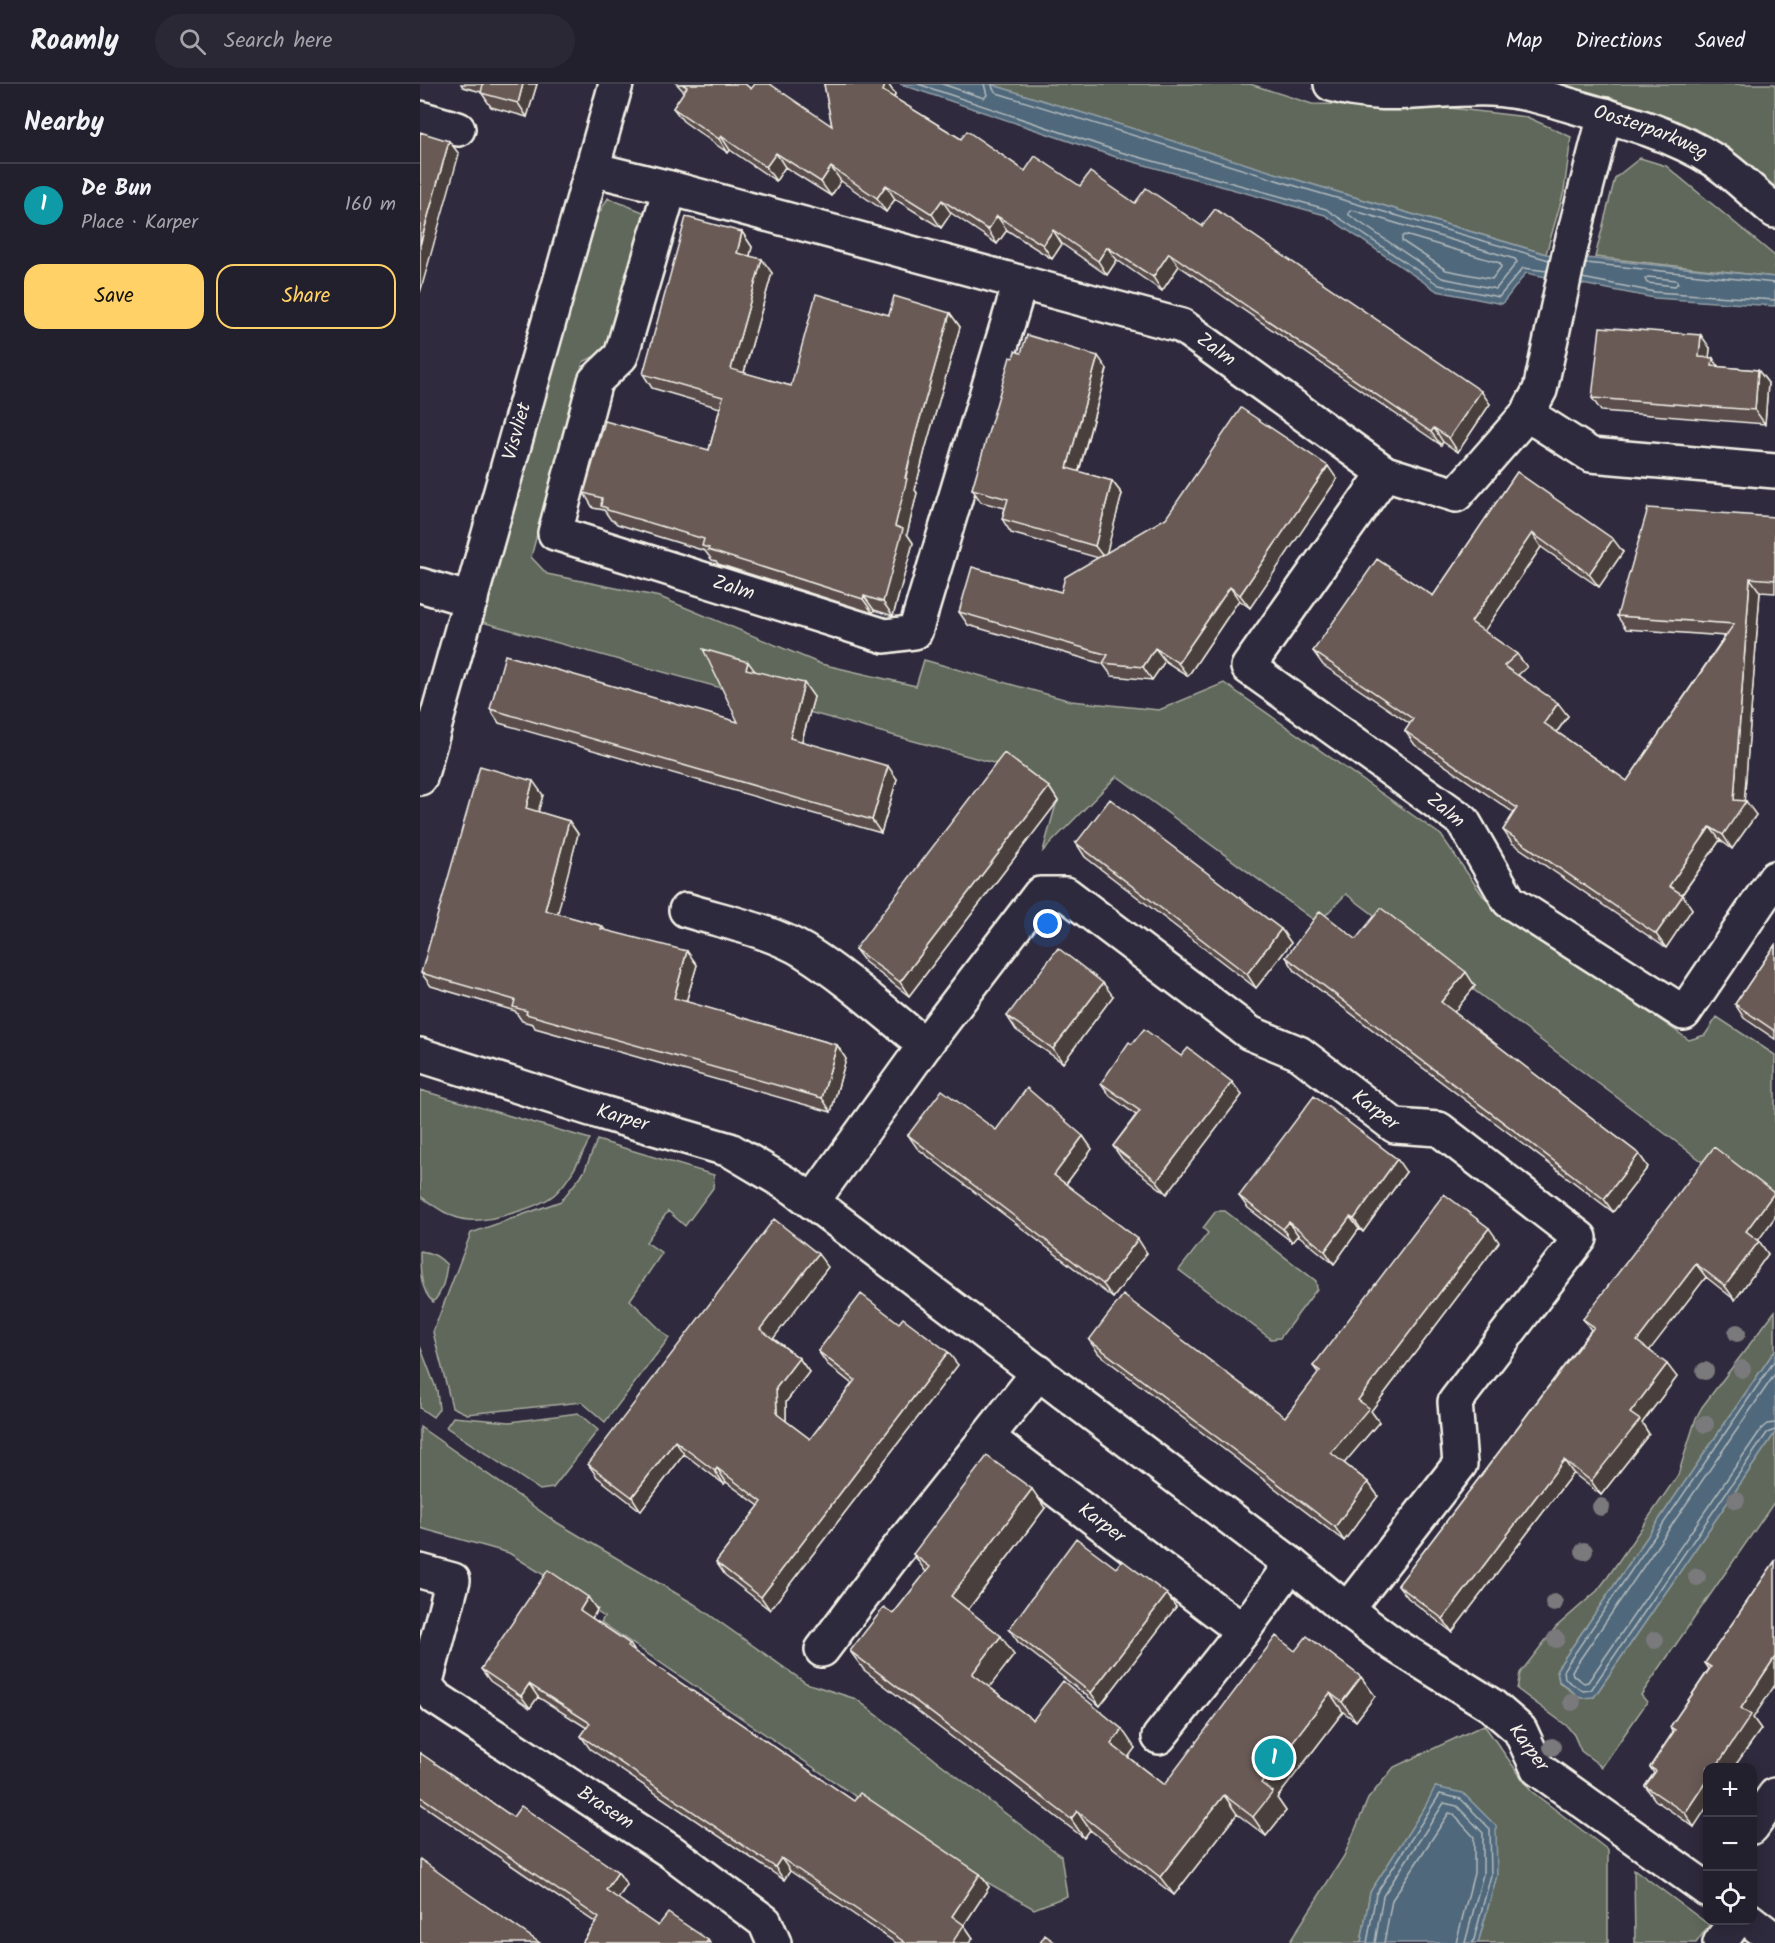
<!DOCTYPE html>
<meta charset="utf-8">
<style>
:root{--surface:#23202e;--page:#2b2836;--text:#f1f3f6;--muted:#a3a3aa;--line:#403e4a;--accent:#ffd166}
body{margin:0;font-family:Kalam,sans-serif;background:var(--page);color:var(--text)}
.controls{position:absolute;right:18px;bottom:18px;display:grid;overflow:hidden;border-radius:12px;box-shadow:0 3px 15px #0003}
.controls button{width:54px;height:54px;display:grid;place-items:center;padding:0;border:0;border-bottom:2px solid var(--line);background:var(--surface);color:var(--text);font:30px sans-serif}
.you{position:absolute;left:628px;top:840px;width:21px;height:21px;margin:-15px;border:4px solid #fff;border-radius:50%;background:#1a73e8;box-shadow:0 0 0 9px #1a73e833}
.badge{display:grid;place-items:center;width:39px;height:39px;border-radius:50%;background:var(--accent);color:#fff;font-size:20px;font-weight:700}
.pin{position:absolute;translate:-50% -50%;border:3px solid #fff;box-shadow:0 2px 6px #0006}
.list{margin:0;padding:0;list-style:none}
h2{display:flex;justify-content:space-between;align-items:center;height:78px;margin:0;padding:0 24px;font-size:26px}
h2 small{font-size:20px;font-weight:400;color:var(--muted)}
.list li{display:grid;grid-template-columns:39px 1fr auto;gap:18px;align-items:center;box-sizing:border-box;height:84px;padding:0 24px;border-top:2px solid var(--line)}
.list b{display:block;font-size:22px;white-space:nowrap}
.list p{margin:0;font-size:20px;white-space:nowrap;color:var(--muted)}
.list em{font-size:20px;font-style:normal;color:var(--muted)}
.actions{display:flex;gap:12px;padding:18px 24px}
.actions a{flex:1;padding:14px 0;border:2px solid var(--accent);border-radius:18px;text-align:center;font-size:21px;color:var(--accent)}
.actions .main{background:var(--accent);color:#111}
.icon{flex:none;width:33px;height:33px;fill:none;stroke:currentColor;stroke-width:2;stroke-linecap:round;stroke-linejoin:round}
.map{position:relative;flex:none;width:1355px;height:1859px;overflow:hidden}
header{display:flex;align-items:center;gap:36px;box-sizing:border-box;height:84px;padding:0 30px;background:var(--surface);border-bottom:2px solid var(--line)}
header strong{font-size:28px}
nav{display:flex;gap:33px;margin-inline-start:auto;font-size:21px}
.search{width:420px;height:54px;background:var(--page);display:flex;align-items:center;gap:15px;box-sizing:border-box;padding:0 21px;border-radius:33px;color:var(--muted);font-size:22px}
main{display:flex}
aside{flex:1;background:var(--surface)}
.map>svg:first-child{display:block}
.green{fill:#5e675a;stroke:#a9aca1;stroke-width:1.5}
.water{fill:#50687b;stroke:#929fa7;stroke-width:1.5}
.lines{fill:none;stroke-linecap:round;stroke-linejoin:round}
.shore{stroke:#b2babc;stroke-width:1.5}
.minor-casing{stroke:#f4f1e8;stroke-width:38}
.minor{stroke:#2f2a3d;stroke-width:33}
.tree{fill:#7a797c}
.wall{fill:#5a4d4b;stroke:#f4f1e8;stroke-width:1.5}
.shaded-wall{fill:#4a3f3d;stroke:#f4f1e8;stroke-width:1.5}
.building{fill:#695a57;stroke:#f4f1e8;stroke-width:1.5}
.labels{text-anchor:middle;dominant-baseline:central;stroke-width:4.5;stroke-linejoin:round;paint-order:stroke}
.street-label{font-size:20px;fill:#f4f1e8;stroke:#2f2a3d}
</style>
<header>
<strong>Roamly</strong>
<div class="search"><svg class="icon" aria-label="search" viewBox="0 0 24 24"><circle cx="10" cy="10" r="6"/><path d="M15 15l6 6"/></svg>Search here</div>
<nav><a>Map</a><a>Directions</a><a>Saved</a></nav>
</header>
<main>
<aside>
<h2>Nearby<small></small></h2>
<ul class="list">
<li><span class="badge" style="background:#0f9aa8">1</span><div><b>De Bun</b><p>Place · Karper</p></div><em>160 m</em></li>
</ul>
<div class="actions"><a class="main">Save</a><a>Share</a></div>
</aside>
<div class="map">
<svg width="1355" height="1859" viewBox="0 0 1355 1859">
<rect width="100%" height="100%" fill="#2f2a3d"/>
<filter id="ink" filterUnits="userSpaceOnUse"><feTurbulence type="fractalNoise" baseFrequency=".0167" numOctaves="2"/><feDisplacementMap in="SourceGraphic" scale="12" xChannelSelector="R" yChannelSelector="G"/><feConvolveMatrix kernelMatrix="1 2 1 2 8 2 1 2 1" color-interpolation-filters="sRGB"/></filter>
<g filter="url(#ink)">
<path class="green" d="M570 0H830L892 20 1013 22 1107 33 1151 53 1144 107 1126 170 884 98Z
M1133 0H1355V110Z
M1220 74 1246 82 1355 172V193L1175 173 1195 94Z
M188 114 228 130 189 265 163 278 111 473 127 490 240 513 401 580 496 602 504 576 651 617 739 626 804 599 1021 751 1063 812 1269 956 1285 951 1297 933 1355 971V1132L926 810 898 839 697 692 623 767 636 720 588 683 62 538 168 148Z
M0 1006 170 1055C160 1074 152 1093 136 1109 122 1123 69 1138 49 1136 31 1135 14 1122 0 1112Z
M177 1056 294 1091 293 1104 265 1142 248 1127 226 1158 242 1169 210 1216 249 1254 185 1338 162 1318 47 1330 32 1323 13 1248 51 1149 141 1117 164 1088Z
M796 1127H805L896 1197 897 1205 860 1254 851 1255 759 1186 788 1149 783 1144Z
M0 1167C11 1168 20 1173 27 1181 25 1194 23 1208 13 1218 0 1206 0 1185 0 1167Z
M1355 1227V1266L1137 1585 1139 1598 1161 1614 1174 1613 1355 1349V1417L1221 1611 1227 1618 1182 1683 1161 1667 1154 1651 1147 1642 1097 1605 1100 1589 1136 1543 1177 1507 1187 1494 1258 1391 1276 1334 1282 1323Z
M0 1262 17 1307 19 1325 13 1333 0 1324Z
M158 1329 178 1346 133 1404 120 1406 26 1343 33 1333 90 1338Z
M0 1343 136 1438 274 1520 386 1599 436 1615 641 1772 647 1812 614 1825 530 1777 181 1538 184 1533 143 1503 89 1469 0 1444Z
M1064 1641 1111 1707 1188 1766V1859H1058L1077 1791 1016 1703 1005 1723 950 1808 941 1859H869L924 1772 948 1715 974 1683Z
M1214 1785 1289 1841 1276 1859H1215Z"/>
<path class="water" d="M480 0H570L884 98 1126 170 1355 193V222L1234 214 1106 189 1082 220 1017 207 905 131 696 73Z
M1355 1266V1349L1174 1613 1161 1614 1139 1597 1137 1585Z
M1015 1703 1043 1709 1076 1742 1077 1791 1058 1859H941L950 1808 1005 1723Z"/>
<g class="lines">
<path class="shore" d="M498 0 697 67 906 125 1019 201 1079 213 1103 184 1127 187
M522 0 564 14 567 11 564 0
M572 0 573 5 577 9 882 104 1129 176
M932 126 1095 175 1097 178 1076 205 1022 194 929 131V128Z
M985 151 1080 179 1081 183 1072 195 1026 186 982 157V153Z
M1166 179 1355 199
M1228 193 1256 196 1258 199 1255 202 1227 199 1225 195Z
M1162 194 1235 208 1355 216
M1355 1276 1144 1585 1145 1595 1163 1607 1171 1606 1347 1349 1355 1346
M1355 1290 1152 1587 1153 1591 1164 1599 1168 1598 1342 1344 1347 1340 1355 1339
M947 1859 956 1810 1020 1710 1041 1715 1070 1745 1071 1791 1053 1859
M955 1859 963 1812 1024 1719 1037 1722 1063 1749V1790L1045 1859
M964 1859 972 1816 1029 1729 1033 1730 1054 1753V1789L1036 1859"/>
<g class="minor-casing">
<g id="minor">
<path id="s1" d="M911 0C963 17 1016 3 1070 5 1101 6 1129 15 1159 24 1205 37 1255 51 1295 77 1316 91 1335 111 1355 127"/>
<path d="M0 34 38 45"/>
<path id="s2" d="M172 85 250 104 762 242 965 389 1036 411 1107 330 1120 306 1150 166 1185 31"/>
<path id="s3" d="M250 104 201 272 175 297 135 449 465 552 495 548 600 199"/>
<path d="M1107 330 1171 371 1355 387"/>
<path d="M965 389 828 583 1043 737 1089 817 1264 929 1355 794"/>
<path d="M0 501 51 516"/>
<path id="s4" d="M0 694 196 0"/>
<path d="M266 826C305 838 349 846 384 867 427 894 465 929 505 961"/>
<path id="s5" d="M0 971 183 1029 310 1066 374 1104 871 1480 927 1526 973 1560 1071 1621 1100 1646 1118 1685 1288 1806"/>
<path id="s6" d="M392 1118 505 961 620 810H646L830 949 879 969 975 1042 1019 1045 1160 1154 1035 1318 1040 1380 927 1526"/>
<path id="s7" d="M568 1354 823 1547"/>
<path id="s8" d="M0 1487 33 1496 5 1601 16 1614 250 1767 345 1838 354 1859"/>
<path d="M402 1566 475 1469 619 1288"/>
<path d="M739 1653 823 1547 871 1480"/>
<path d="M1332 1743 1355 1711"/>
<path d="M1329 1836 1355 1856"/>
<path d="M1300 1859 1316 1836"/>
</g>
</g>
<use href="#minor" class="minor"/>
</g>
<g class="tree">
<circle cx="1317" cy="1249" r="9"/>
<circle cx="1322" cy="1285" r="9"/>
<circle cx="1285" cy="1287" r="9"/>
<circle cx="1285" cy="1340" r="9"/>
<circle cx="1316" cy="1416" r="9"/>
<circle cx="1181" cy="1423" r="9"/>
<circle cx="1164" cy="1467" r="9"/>
<circle cx="1277" cy="1493" r="9"/>
<circle cx="1134" cy="1519" r="9"/>
<circle cx="1136" cy="1555" r="9"/>
<circle cx="1235" cy="1556" r="9"/>
<circle cx="1152" cy="1618" r="9"/>
<circle cx="1132" cy="1663" r="9"/>
</g>
<path class="wall" d="M41 0H117L107 33 71 23 61 8 43 3Z
M257 0H325L331 5 412 42 404 0H468L475 10 474 14 541 55 605 87 715 119 782 142 1070 320 1038 368 1023 358 1021 361 759 182 742 207 697 176 687 191 642 160 632 175 587 146 577 160 531 129 521 144 475 115 466 128 421 97 411 112 365 83 356 97 310 66 308 69 263 37 253 24 264 8Z
M322 148 332 163 330 172 352 189 324 289 371 302 469 231 530 229 540 243 505 366 495 406 497 409 487 450 493 459 473 532 454 526 453 529 298 480 296 477 292 476 285 467 197 440 194 437 191 436 184 426 173 424 164 409 289 366 300 324 232 304 223 290Z
M1290 264 1289 274 1299 283 1338 286 1348 299 1345 340 1181 327 1172 314Z
M601 269 687 285 659 388 692 397 702 410 686 469 917 395 830 524 819 516 768 592 745 577 732 596 692 592 683 580 548 541 539 528 641 508 679 474 591 449 582 435 585 424 561 418 552 405 593 274Z
M1097 388 1203 468 1179 503 1121 463 1064 547 1097 570 1107 583 1098 591 1148 632 1137 648 1207 697 1305 552 1206 545 1197 532 1355 433V509L1340 508 1324 717 1336 731 1312 765 1300 756 1262 811 1272 825 1246 864 1092 759 1083 746 1094 729 995 661 985 647 990 640 903 581 893 567 1013 512Z
M328 578 334 587 394 613 382 657 477 695 461 749 79 639 70 625 318 638Z
M629 703 638 717 489 912 445 878 435 865Z
M123 711 118 728 149 737 158 750 137 830 182 842 185 846 277 881 266 918 417 961 426 975 411 1028 115 944 113 940 102 937 95 927 11 902 1 889Z
M656 759 861 845 871 859 836 904 665 773Z
M936 855 1055 902 1034 928 1219 1070 1228 1083 1193 1128 875 887 866 873Z
M1355 861V955L1324 934 1315 920Z
M693 912 643 979 596 946 587 932Z
M712 960 761 972 822 1011 747 1110 702 1075 693 1062 716 1031 690 1012 681 999Z
M576 1046 663 1052 672 1065 646 1100 727 1169 693 1214 497 1064 488 1051Z
M986 1088 943 1148 939 1145 914 1180 878 1151 872 1158 828 1124 819 1112Z
M1355 1133 1338 1156 1348 1170 1315 1216 1286 1193 1229 1266 1257 1293 1222 1339 1229 1350 1181 1411 1153 1389 1032 1548 988 1514 978 1501 1171 1246 1163 1235Z
M1079 1158 951 1327 959 1338 924 1379 948 1398 958 1412 924 1457 679 1270 669 1256 865 1333 899 1290 893 1282Z
M408 1183 353 1254 379 1274 389 1288 366 1318V1337L390 1355 432 1300 407 1280 398 1267 479 1239 538 1281 350 1526 305 1491 296 1478 339 1422 306 1398 304 1400 264 1370 221 1427 177 1393 168 1380Z
M625 1424 548 1526 594 1571 569 1603 613 1636 715 1664 708 1673 744 1701 875 1567 941 1593 955 1612 936 1637 923 1628 857 1714 866 1727 846 1752 817 1730 754 1811 670 1746 664 1754 444 1586 430 1567 473 1530 506 1488 493 1470Z
M1355 1477 1333 1634 1341 1645 1314 1683H1287L1274 1743 1235 1716 1225 1702 1234 1689 1230 1683 1253 1648 1250 1643 1289 1585 1285 1579Z
M696 1484 756 1523 680 1622 598 1558 589 1545Z
M177 1526 172 1534 210 1560 215 1568 434 1717 560 1790 569 1803 544 1841 553 1854 549 1859H476L370 1787 364 1796 170 1665 161 1652 167 1644 118 1613 110 1624 70 1597 61 1585Z
M0 1669 93 1733 198 1788 207 1801 198 1815 238 1842 288 1856 290 1859H162L176 1839 0 1719Z"/>
<path class="shaded-wall" d="M103 0H117L107 33 98 19Z
M465 0H468L475 10 472 21 463 7Z
M301 52 310 66 308 69 299 55Z
M29 57 39 70 0 209V161Z
M356 69 365 83 356 97 346 83Z
M411 83 421 97 411 112 401 98Z
M466 101 475 115 466 128 457 114Z
M522 116 531 129 521 144 512 130Z
M577 132 587 146 577 160 568 146Z
M633 146 642 160 632 175 623 161Z
M322 148 332 163 327 183 317 169Z
M687 163 697 176 687 191 678 177Z
M749 169 759 182 742 207 733 193Z
M342 175 352 189 321 299 311 285Z
M530 229 540 243 505 366 495 406 497 409 487 450 493 459 473 532 463 518 475 442 495 352Z
M1281 251 1290 264 1288 287 1279 273Z
M678 272 687 285 656 397 647 384Z
M1293 274 1302 288 1292 282Z
M1338 286 1348 299 1345 340 1335 326Z
M1061 307 1070 320 1038 368 1029 354Z
M1014 344 1023 358 1021 361 1011 348Z
M908 382 917 395 830 524 820 511Z
M692 397 702 410 685 475 675 462Z
M1112 449 1121 463 1061 552 1051 538Z
M1193 455 1203 468 1179 503 1169 490Z
M1330 494 1340 508 1324 721 1326 717 1336 731 1312 765 1303 751 1314 716Z
M810 503 819 516 768 592 758 579Z
M444 512 454 526 453 529 443 515Z
M735 564 745 577 732 596 723 583Z
M328 578 338 591 326 585Z
M384 599 394 613 379 667 370 654Z
M1138 619 1148 632 1133 653 1124 639Z
M468 682 477 695 461 749 452 736Z
M113 697 123 711 115 738 106 724Z
M629 703 638 717 489 912 480 898Z
M149 737 158 750 135 840 125 826Z
M1290 743 1300 756 1258 816 1249 802Z
M1263 811 1272 825 1246 864 1236 850Z
M861 845 871 859 836 904 827 890Z
M267 867 277 881 263 928 254 914Z
M1046 888 1055 902 1031 932 1021 918Z
M683 899 693 912 643 979 633 965Z
M417 961 426 975 411 1028 402 1014Z
M812 998 822 1011 747 1110 737 1097Z
M663 1052 672 1065 643 1104 634 1091Z
M1219 1070 1228 1083 1193 1128 1184 1115Z
M977 1075 986 1088 943 1148 934 1135Z
M1354 1109 1355 1111V1133L1335 1161 1326 1147Z
M930 1133 939 1145 914 1180 905 1167Z
M869 1138 878 1151 872 1158 863 1145Z
M1069 1144 1079 1158 951 1327 959 1338 921 1383 911 1369 938 1316Z
M718 1155 727 1169 693 1214 683 1200Z
M1339 1157 1348 1170 1315 1216 1305 1202Z
M398 1170 408 1183 350 1259 340 1245Z
M1276 1180 1286 1193 1226 1271 1217 1257Z
M528 1268 538 1281 350 1526 341 1513Z
M379 1274 389 1288 366 1318V1343L357 1330 356 1304Z
M1247 1280 1257 1293 1222 1339 1229 1350 1181 1411 1171 1397 1210 1329Z
M255 1357 264 1370 221 1427 212 1413Z
M1144 1376 1153 1389 1032 1548 1023 1535Z
M297 1384 306 1398 304 1400 295 1387Z
M948 1398 958 1412 924 1457 915 1443Z
M612 1405 625 1424 544 1531 531 1512Z
M747 1510 756 1523 680 1622 671 1609Z
M168 1513 177 1526 169 1539 160 1526Z
M581 1552 594 1571 565 1609 552 1590Z
M1355 1573V1601L1333 1634 1341 1645 1314 1683H1296L1321 1624Z
M941 1593 955 1612 936 1637 922 1618Z
M109 1600 118 1613 110 1624 101 1612Z
M910 1609 923 1628 857 1714 866 1727 846 1752 833 1733 841 1699Z
M702 1645 715 1664 704 1679 691 1660Z
M1287 1696V1723L1274 1743 1265 1729Z
M804 1711 817 1730 754 1811 740 1793Z
M657 1727 670 1746 664 1754 651 1735Z
M361 1774 370 1787 364 1796 355 1783Z
M198 1788 207 1801 195 1819 186 1806Z
M560 1790 569 1803 544 1841 553 1854 549 1859H532V1832Z"/>
<path class="building" d="M63 0H103L98 19 61 9Z
M262 0H325L331 5 335 0H350L412 42 404 0H465L463 7 541 55 547 47 605 87 615 72 660 102 670 88 715 119 726 104 782 142 795 125 1061 307 1029 354 1014 344 1011 348 749 169 733 193 687 163 678 177 633 146 623 161 577 132 568 146 522 116 512 130 466 101 457 114 411 83 401 98 356 69 346 83 301 52 299 55 253 24 267 3Z
M0 48 29 57 0 161Z
M266 133 322 148 317 169 342 175 311 285 371 302 396 210 469 231 474 212 530 229 495 352 485 394 487 395 475 442 483 445 463 518 444 512 443 515 288 466 289 464 282 462 284 455 187 426V424L181 422 182 414 164 409 185 337 289 366 303 313 223 290Z
M1180 243 1281 251 1279 273 1293 274 1292 282 1338 286 1335 326 1172 314Z
M607 251 678 272 647 384 692 397 675 462 582 435 588 415 552 405 590 273 593 274 595 267 601 269Z
M821 324 908 382 820 511 810 503 758 579 735 564 723 583 683 579 688 571 539 528 552 483 641 508 645 493 746 434Z
M1097 388 1193 455 1169 490 1112 449 1051 538 1097 570 1084 582 1138 619 1124 639 1207 697 1314 540 1197 532 1228 424 1355 433V496L1330 494 1314 716 1326 717 1303 751 1290 743 1249 802 1263 811 1236 850 1083 746 1097 724 985 647 993 635 893 567 957 475 1013 512Z
M283 565 328 578 326 585 384 599 370 654 468 682 452 736 70 625 85 571 318 638Z
M584 669 629 703 480 898 435 865Z
M60 682 113 697 106 724 149 737 125 826 182 842 181 845 267 867 254 914 417 961 402 1014 106 930 107 927 93 923 95 916 1 889Z
M690 715 861 845 827 890 656 759Z
M961 824 1010 862 1011 861 1046 888 1021 918 1219 1070 1184 1115 866 873 900 827 936 855Z
M1355 861V947L1315 920Z
M638 864 683 899 633 965 587 932Z
M724 945 761 972 768 964 812 998 737 1097 693 1062 720 1027 681 999 709 958 712 960Z
M607 1004 663 1052 634 1091 718 1155 683 1200 488 1051 522 1006 576 1046Z
M894 1012 977 1075 934 1135 930 1133 905 1167 869 1138 863 1145 819 1112Z
M1294 1063 1354 1109 1326 1147 1339 1157 1305 1202 1276 1180 1217 1257 1247 1280 1210 1329 1220 1336 1171 1397 1144 1376 1023 1535 978 1501 1174 1243 1163 1235Z
M1024 1110 1069 1144 938 1316 949 1324 911 1369 948 1398 915 1443 669 1256 703 1211 865 1333 900 1287 893 1282Z
M354 1135 398 1170 340 1245 379 1274 356 1304 357 1330 390 1355 435 1296 398 1267 441 1210 479 1239 483 1234 528 1268 341 1513 296 1478 342 1418 297 1384 295 1387 255 1357 212 1413 168 1380Z
M567 1372 612 1405 531 1512 581 1552 552 1590 613 1636 643 1597 702 1645 691 1660 744 1701 856 1552 875 1567 887 1552 941 1593 922 1618 910 1609 841 1699 853 1708 833 1733 804 1711 740 1793 657 1727 651 1735 430 1567 464 1523 473 1530 510 1483 493 1470Z
M656 1454 696 1484 702 1476 747 1510 671 1609 589 1545Z
M1355 1477V1573L1321 1624 1331 1631 1296 1683H1287V1696L1265 1729 1225 1702 1236 1687 1230 1683 1255 1646 1250 1643 1291 1583 1285 1579Z
M128 1486 168 1513 160 1526 210 1560 208 1563 434 1717 440 1709 560 1790 532 1832 544 1841 532 1859H486L361 1774 355 1783 161 1652 170 1639 109 1600 101 1612 61 1585Z
M0 1669 93 1733 101 1722 198 1788 186 1806 238 1842 248 1829 288 1856 286 1859H162L179 1834 0 1712Z
M0 1775 43 1806 120 1859H0Z
M625 1851 636 1859H620Z"/>
</g>
<g class="labels">
<g class="street-label">
<text stroke="none"><textPath href="#s1" startOffset="327">Oosterparkweg</textPath></text>
<text stroke="none"><textPath href="#s2" startOffset="652">Zalm</textPath></text>
<text stroke="none"><textPath href="#s4" startOffset="360">Visvliet</textPath></text>
<text stroke="none"><textPath href="#s3" startOffset="555">Zalm</textPath></text>
<text transform="translate(1025 727) rotate(40)">Zalm</text>
<text stroke="none"><textPath href="#s6" startOffset="788">Karper</textPath></text>
<text stroke="none"><textPath href="#s5" startOffset="212">Karper</textPath></text>
<text stroke="none"><textPath href="#s7" startOffset="142">Karper</textPath></text>
<text transform="translate(1108 1664) rotate(54)">Karper</text>
<text stroke="none"><textPath href="#s8" startOffset="362">Brasem</textPath></text>
</g>
</g>
</svg>
<div class="controls">
<button>+</button>
<button>−</button>
<button><svg class="icon" aria-label="locate" viewBox="0 0 24 24"><circle cx="12" cy="12" r="6"/><path d="M12 2v4M12 18v4M2 12h4M18 12h4"/></svg></button>
</div>
<div class="you"></div>
<div class="pin badge" style="left:854px;top:1674px;background:#0f9aa8">1</div>
</div>
</main>
